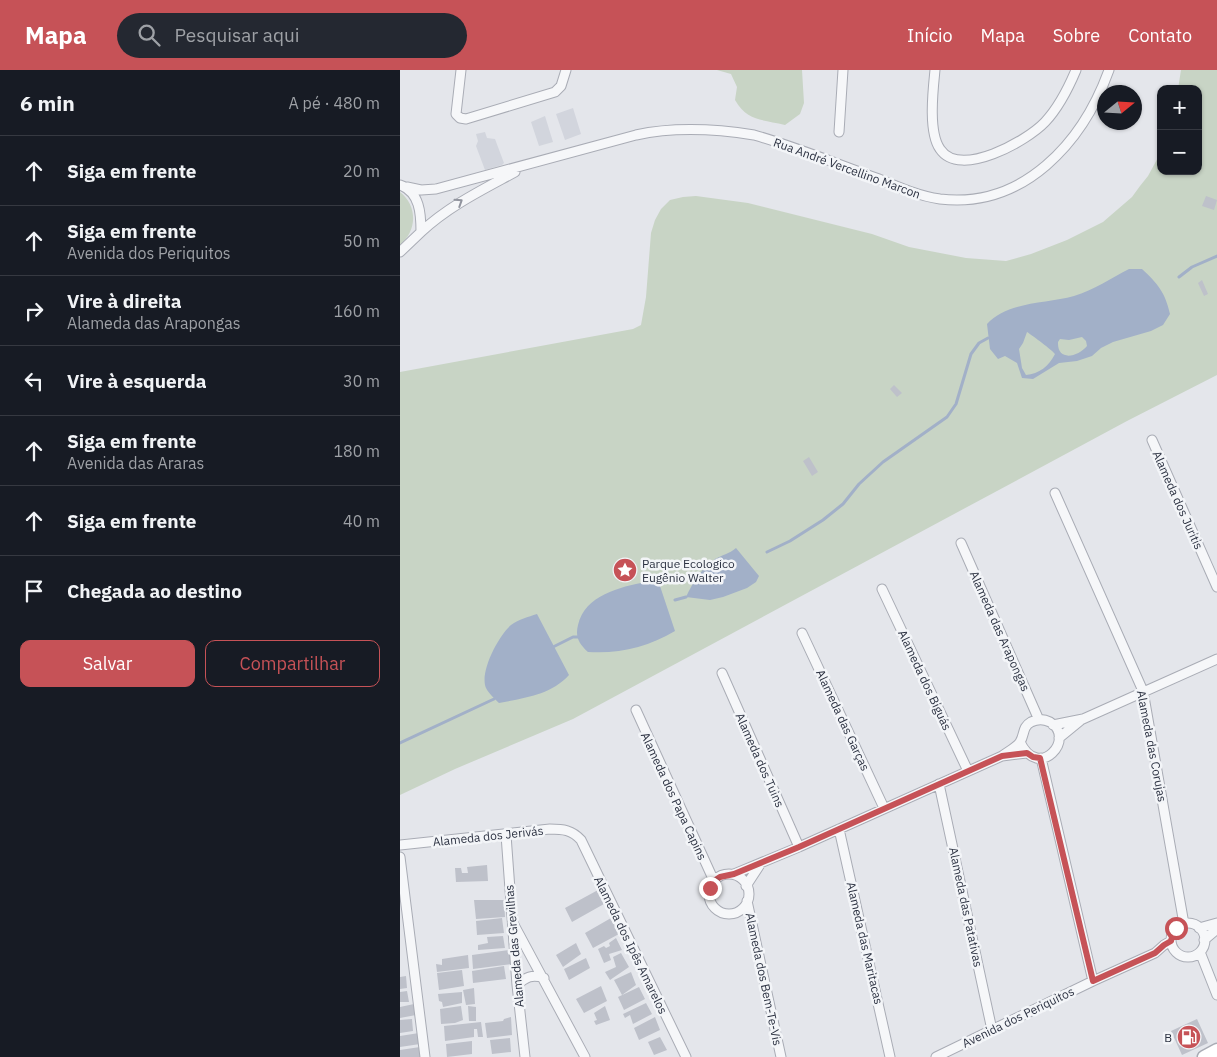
<!DOCTYPE html>
<html lang="pt">
<meta charset="utf-8">
<style>
:root{--surface:#171b24;--page:#242831;--text:#f1f3f6;--muted:#9ea1a6;--line:#363941;--accent:#c65257}
body{margin:0;font-family:"IBM Plex Sans",sans-serif;background:var(--page);color:var(--text)}
.controls{position:absolute;right:15px;top:15px;display:grid;overflow:hidden;border-radius:10px;box-shadow:0 1px 4px #0004}
.controls button{width:45px;height:45px;display:grid;place-items:center;padding:0;border:0;border-bottom:1px solid var(--line);background:var(--surface);color:var(--text);font:25px sans-serif}
.compass{position:absolute;left:697px;top:15px;width:45px;height:45px;border-radius:50%;background:var(--surface);box-shadow:0 1px 4px #0004;rotate:72deg}
.stop{position:absolute;width:15px;height:15px;margin:-11px;border:4px solid #c65257;border-radius:50%;background:#fff}
.stop.end{background:#c65257;border-color:#fff;box-shadow:0 1px 5px #0008}
.list{margin:0;padding:0;list-style:none}
h2{display:flex;justify-content:space-between;align-items:center;height:65px;margin:0;padding:0 20px;font-size:21px}
h2 small{font-size:16px;font-weight:400;color:var(--muted)}
.list li{display:grid;grid-template-columns:32px 1fr auto;gap:15px;align-items:center;box-sizing:border-box;height:70px;padding:0 20px;border-top:1px solid var(--line)}
.list b{display:block;font-size:19px;white-space:nowrap}
.list p{margin:0;font-size:16px;white-space:nowrap;color:var(--muted)}
.list em{font-size:16px;font-style:normal;color:var(--muted)}
.actions{display:flex;gap:10px;padding:15px 20px}
.actions a{flex:1;padding:11px 0;border:1px solid var(--accent);border-radius:10px;text-align:center;font-size:18px;color:var(--accent)}
.actions .main{background:var(--accent);color:#fff}
.icon{flex:none;width:28px;height:28px;fill:none;stroke:currentColor;stroke-width:2;stroke-linecap:round;stroke-linejoin:round}
.map{position:relative;flex:none;width:817px;height:987px;overflow:hidden}
header{display:flex;align-items:center;gap:30px;box-sizing:border-box;height:70px;padding:0 25px;background:var(--accent);color:#fff}
header strong{font-size:24px}
nav{display:flex;gap:28px;margin-inline-start:auto;font-size:18px}
.search{width:350px;height:45px;background:var(--page);display:flex;align-items:center;gap:12px;box-sizing:border-box;padding:0 18px;border-radius:28px;color:var(--muted);font-size:19px}
main{display:flex}
aside{flex:1;background:var(--surface)}
.map>svg:first-child{display:block}
.built{fill:#d2d5dd}
.green{fill:#c8d4c5}
.water{fill:#a2b0c8;fill-rule:evenodd}
.lines{fill:none;stroke-linecap:round;stroke-linejoin:round}
.stream{stroke:#a2b0c8;stroke-width:3}
.building{fill:#bec1ca}
.minor-casing{stroke:#a9acb5;stroke-width:11}
.secondary-casing{stroke:#a9acb5;stroke-width:15}
.minor{stroke:#f6f7f9;stroke-width:9}
.secondary{stroke:#fff;stroke-width:12}
.oneway{stroke:#91949e}
.route{stroke:#c65257;stroke-width:6}
.labels{text-anchor:middle;dominant-baseline:central;stroke-width:5;stroke-linejoin:round;paint-order:stroke}
.street-label{font-size:12px;fill:#2c3242;stroke:#f3f5f8}
.poi-label{font-size:12px;fill:#2c3242;stroke:#f3f5f8;text-anchor:start}
</style>
<header>
<strong>Mapa</strong>
<div class="search"><svg class="icon" aria-label="search" viewBox="0 0 24 24"><circle cx="10" cy="10" r="6"/><path d="M15 15l6 6"/></svg>Pesquisar aqui</div>
<nav><a>Início</a><a>Mapa</a><a>Sobre</a><a>Contato</a></nav>
</header>
<main>
<aside>
<h2>6 min<small>A pé · 480 m</small></h2>
<ul class="list">
<li><svg class="icon" aria-label="ahead" viewBox="0 0 24 24"><path d="M12 20V5M6 11l6-6 6 6"/></svg><div><b>Siga em frente</b></div><em>20 m</em></li>
<li><svg class="icon" aria-label="ahead" viewBox="0 0 24 24"><path d="M12 20V5M6 11l6-6 6 6"/></svg><div><b>Siga em frente</b><p>Avenida dos Periquitos</p></div><em>50 m</em></li>
<li><svg class="icon" aria-label="right" viewBox="0 0 24 24"><path d="M7 20v-9h11M14 6l5 5-5 5"/></svg><div><b>Vire à direita</b><p>Alameda das Arapongas</p></div><em>160 m</em></li>
<li><svg class="icon" aria-label="left" viewBox="0 0 24 24"><path d="M17 20v-9H6M10 6l-5 5 5 5"/></svg><div><b>Vire à esquerda</b></div><em>30 m</em></li>
<li><svg class="icon" aria-label="ahead" viewBox="0 0 24 24"><path d="M12 20V5M6 11l6-6 6 6"/></svg><div><b>Siga em frente</b><p>Avenida das Araras</p></div><em>180 m</em></li>
<li><svg class="icon" aria-label="ahead" viewBox="0 0 24 24"><path d="M12 20V5M6 11l6-6 6 6"/></svg><div><b>Siga em frente</b></div><em>40 m</em></li>
<li><svg class="icon" aria-label="arrive" viewBox="0 0 24 24"><path d="M6 21V4h12l-3 4 3 4H6"/></svg><div><b>Chegada ao destino</b></div></li>
</ul>
<div class="actions"><a class="main">Salvar</a><a>Compartilhar</a></div>
</aside>
<div class="map">
<svg width="817" height="987" viewBox="0 0 817 987">
<rect width="100%" height="100%" fill="#e4e6eb"/>
<path class="built" d="M173 38 181 64 165 70 156 44Z
M145 46 153 72 139 76 131 52Z
M85 62 87 68 95 69 104 93 102 95 85 100 76 76 78 71 76 64Z"/>
<path class="green" d="M317 0H402L404 33 400 44 385 55C362 49 348 52 335 30L337 17 331 4Z
M781 0H817V305L727 351 173 649 55 699 0 725V302L233 259 241 255 246 227 251 163 255 150 261 139 270 130 283 127 296 126 348 133 472 164 509 177 566 188 606 191 631 184 667 170 703 152 732 127 740 116 748 106 761 82V101H798V19H778Z
M0 122C18 136 17 161 0 175Z"/>
<path class="water" d="M729 199H742C758 214 765 222 770 244L763 255 751 261 713 272 701 278 692 286 677 291 659 293 633 309 622 308 617 293 605 286 598 289 590 279 587 254C608 231 646 234 674 226 694 220 711 208 729 199ZM627 262C633 266 652 280 655 284 649 296 639 304 626 305L622 298 619 279 623 273ZM682 267 686 271 687 276C678 287 657 292 658 272L660 269 669 270Z
M336 478 359 506 356 512 347 518 323 527 310 530 286 527C293 512 301 499 315 489 322 485 329 484 336 478Z
M246 512 259 513 275 561C248 577 220 584 188 582 179 574 175 567 178 555 185 525 220 517 246 512Z
M137 544 169 605C151 625 124 628 99 633 95 629 89 624 86 618 79 602 99 565 111 555 119 549 128 547 137 544Z"/>
<g class="lines">
<path class="stream" d="M779 207 792 197 817 186
M367 482 390 471 423 450 443 434 459 414 483 392 547 347 556 334 571 284 579 273 588 268
M275 530 286 527
M153 577 173 567H178
M0 673 94 629"/>
</g>
<path class="building" d="M806 126 817 130 814 140 802 136Z
M802 210 808 224 804 226 798 213Z
M494 315 502 323 497 327 490 319Z
M409 387 418 402 412 406 403 391Z
M87 795 88 811 56 812 55 798H61L62 803H68L67 797Z
M198 820 204 834 172 852 165 838Z
M74 830H104L105 847 76 849Z
M102 848 104 863 77 865 76 851Z
M211 848 219 864 193 878 185 863Z
M103 866 105 878 78 880V875L88 873 87 867Z
M216 868 222 880 209 884 211 890 204 893 198 879 204 876 206 878 210 876 209 873Z
M176 873 181 884 163 897 156 885Z
M109 880 111 894 73 899 72 885Z
M221 883 229 897 210 910 205 902 216 897 213 887Z
M68 885 69 898 37 902 36 894 42 895V889Z
M186 888 190 898 169 910 164 899Z
M104 896 106 909 73 913 72 901Z
M62 900 64 916 39 920 37 903Z
M231 902 236 915 222 925 214 910Z
M6 906 7 918 0 919V907Z
M201 916 207 931 184 943 176 929Z
M239 917 245 929 224 940 218 927Z
M74 918 75 934 66 935 63 920Z
M7 921 9 932H0V922Z
M62 922V933L43 937 42 932 39 931 38 924Z
M246 933 252 944 233 954 230 945 225 948 223 944Z
M14 934 16 945 0 948V937Z
M61 936 63 950 55 953 41 954 40 939Z
M68 936 76 937V951H69Z
M205 936 210 950 196 955 194 951 197 950 194 943Z
M111 947 112 965 87 968 85 953 103 951 104 949Z
M255 947 260 960 239 970 234 958Z
M12 949 13 961 0 963V950Z
M797 949 808 973 782 985 771 961Z
M81 952 83 967H78L77 959H74V967L45 971 44 956Z
M19 963 20 974 0 977V966Z
M260 967 267 980 254 985 248 972Z
M110 968 111 982 92 984 90 970Z
M72 971V984L47 987 46 974Z
M20 977 21 987H0V980Z"/>
<g class="lines">
<g class="minor-casing">
<path id="minor" d="M61 0 56 44 60 48 66 49 155 22 161 16 166 0
M535 0C533 20 528 62 540 79 560 109 627 71 645 52 659 37 668 19 676 0
M439 62 443 0
M0 115C20 122 21 144 21 162L0 182
M7 117 21 120 36 119 236 65C273 57 316 59 354 65 396 77 437 94 479 109 498 117 519 126 540 129 624 139 683 72 709 0
M21 162C49 136 82 120 115 102
M752 370 817 517
M655 423 743 621 784 854
M561 473 639 650
M482 519 568 701
M402 563 484 738
M322 603 399 777
M236 640 314 811
M653 655 683 649 817 589
M659 668 681 650
M602 686 627 683
M641 688 693 911
M539 714 592 960
M439 759 490 987
M106 765 117 915 125 987
M0 775 150 759C163 759 172 760 181 770L286 987
M0 787 25 987
M334 804 399 777 602 686C607 682 617 677 620 672 625 664 622 657 631 652 637 649 644 649 650 652 677 668 639 712 620 672
M309 824a20 20 0 1 1 40 0a20 20 0 1 1-40 0Z
M346 816 361 793
M347 831 381 987
M113 853 185 987
M771 870a17 17 0 1 1 34 0a17 17 0 1 1-34 0Z
M799 858 817 853
M804 870 817 859
M800 882 817 925
M117 915C126 907 132 904 144 908
M536 987 693 911 755 883 764 875 771 871"/>
</g>
<g class="secondary-casing">
<path id="secondary" d="M804 987 817 980"/>
</g>
<use href="#minor" class="minor"/>
<use href="#secondary" class="secondary"/>
</g>
<defs><path id="oneway-chevron" d="M-2-3.5L2.5 0L-2 3.5" fill="none" stroke-width="1.6" stroke-linecap="round" stroke-linejoin="round" transform="scale(1.25)"/></defs>
<use class="oneway" href="#oneway-chevron" transform="translate(59 132) rotate(-33)"/>
<g class="lines">
<path class="route" d="M310 818 314 811 320 807 334 804 399 777 602 686 627 683 633 687 640 688 693 911 755 883 764 875 771 871 772 867 776 858"/>
</g>
<defs>
<g id="sight-disc" transform="scale(1.25)"><circle r="9.5" fill="#c65257" stroke="#f3f5f8"/><path d="M0-6L1.8-2.2L6-1.7L2.9 1.2L3.7 5.4L0 3.3L-3.7 5.4L-2.9 1.2L-6-1.7L-1.8-2.2Z" fill="#fff"/></g>
<g id="fuel-disc" transform="scale(1.25)"><circle r="9.5" fill="#c65257" stroke="#f3f5f8"/><path d="M-5.5-6h7V0h2V4h1.3V-2.5L3-4.5l.8-.8L6-3V5H2.5V1h-1V6h-7ZM-4.2-4.7v3.2H.2V-4.7Z" fill="#fff"/></g>
</defs>
<g fill-rule="evenodd">
<use href="#sight-disc" x="225" y="500"/>
<use href="#fuel-disc" x="789" y="967"/>
</g>
<g class="labels">
<g class="street-label">
<text transform="translate(447 98) rotate(20)">Rua André Vercellino Marcon</text>
<text transform="translate(778 430) rotate(66)">Alameda dos Juritis</text>
<text transform="translate(600 561) rotate(66)">Alameda das Arapongas</text>
<text transform="translate(525 610) rotate(65)">Alameda dos Biguás</text>
<text transform="translate(443 650) rotate(65)">Alameda das Garças</text>
<text transform="translate(752 676) rotate(79)">Alameda das Corujas</text>
<text transform="translate(360 690) rotate(66)">Alameda dos Tuins</text>
<text transform="translate(274 726) rotate(65)">Alameda dos Papa Capins</text>
<text transform="translate(88 766) rotate(-6)">Alameda dos Jerivás</text>
<text transform="translate(566 837) rotate(78)">Alameda das Patativas</text>
<text transform="translate(465 873) rotate(77)">Alameda das Maritacas</text>
<text transform="translate(231 875) rotate(64)">Alameda dos Ipês Amarelos</text>
<text transform="translate(114 876) rotate(-95)">Alameda das Grevilhas</text>
<text transform="translate(364 909) rotate(78)">Alameda dos Bem-Te-Vis</text>
<text transform="translate(618 947) rotate(-26)">Avenida dos Periquitos</text>
</g>
<g class="poi-label">
<text x="242" y="493">Parque Ecologico<tspan x="242" dy="14">Eugênio Walter</tspan></text>
<text x="772" y="967" text-anchor="end">B</text>
</g>
</g>
</svg>
<div class="controls">
<button>+</button>
<button>−</button>
</div>
<svg class="compass" viewBox="-18 -18 36 36"><path d="M0-13l5 13h-10z" fill="#e53935"/><path d="M0 13l5-13h-10z" fill="#9ea1a6"/></svg>
<div class="stop" style="left:776px;top:858px"></div>
<div class="stop end" style="left:310px;top:818px"></div>
</div>
</main>
